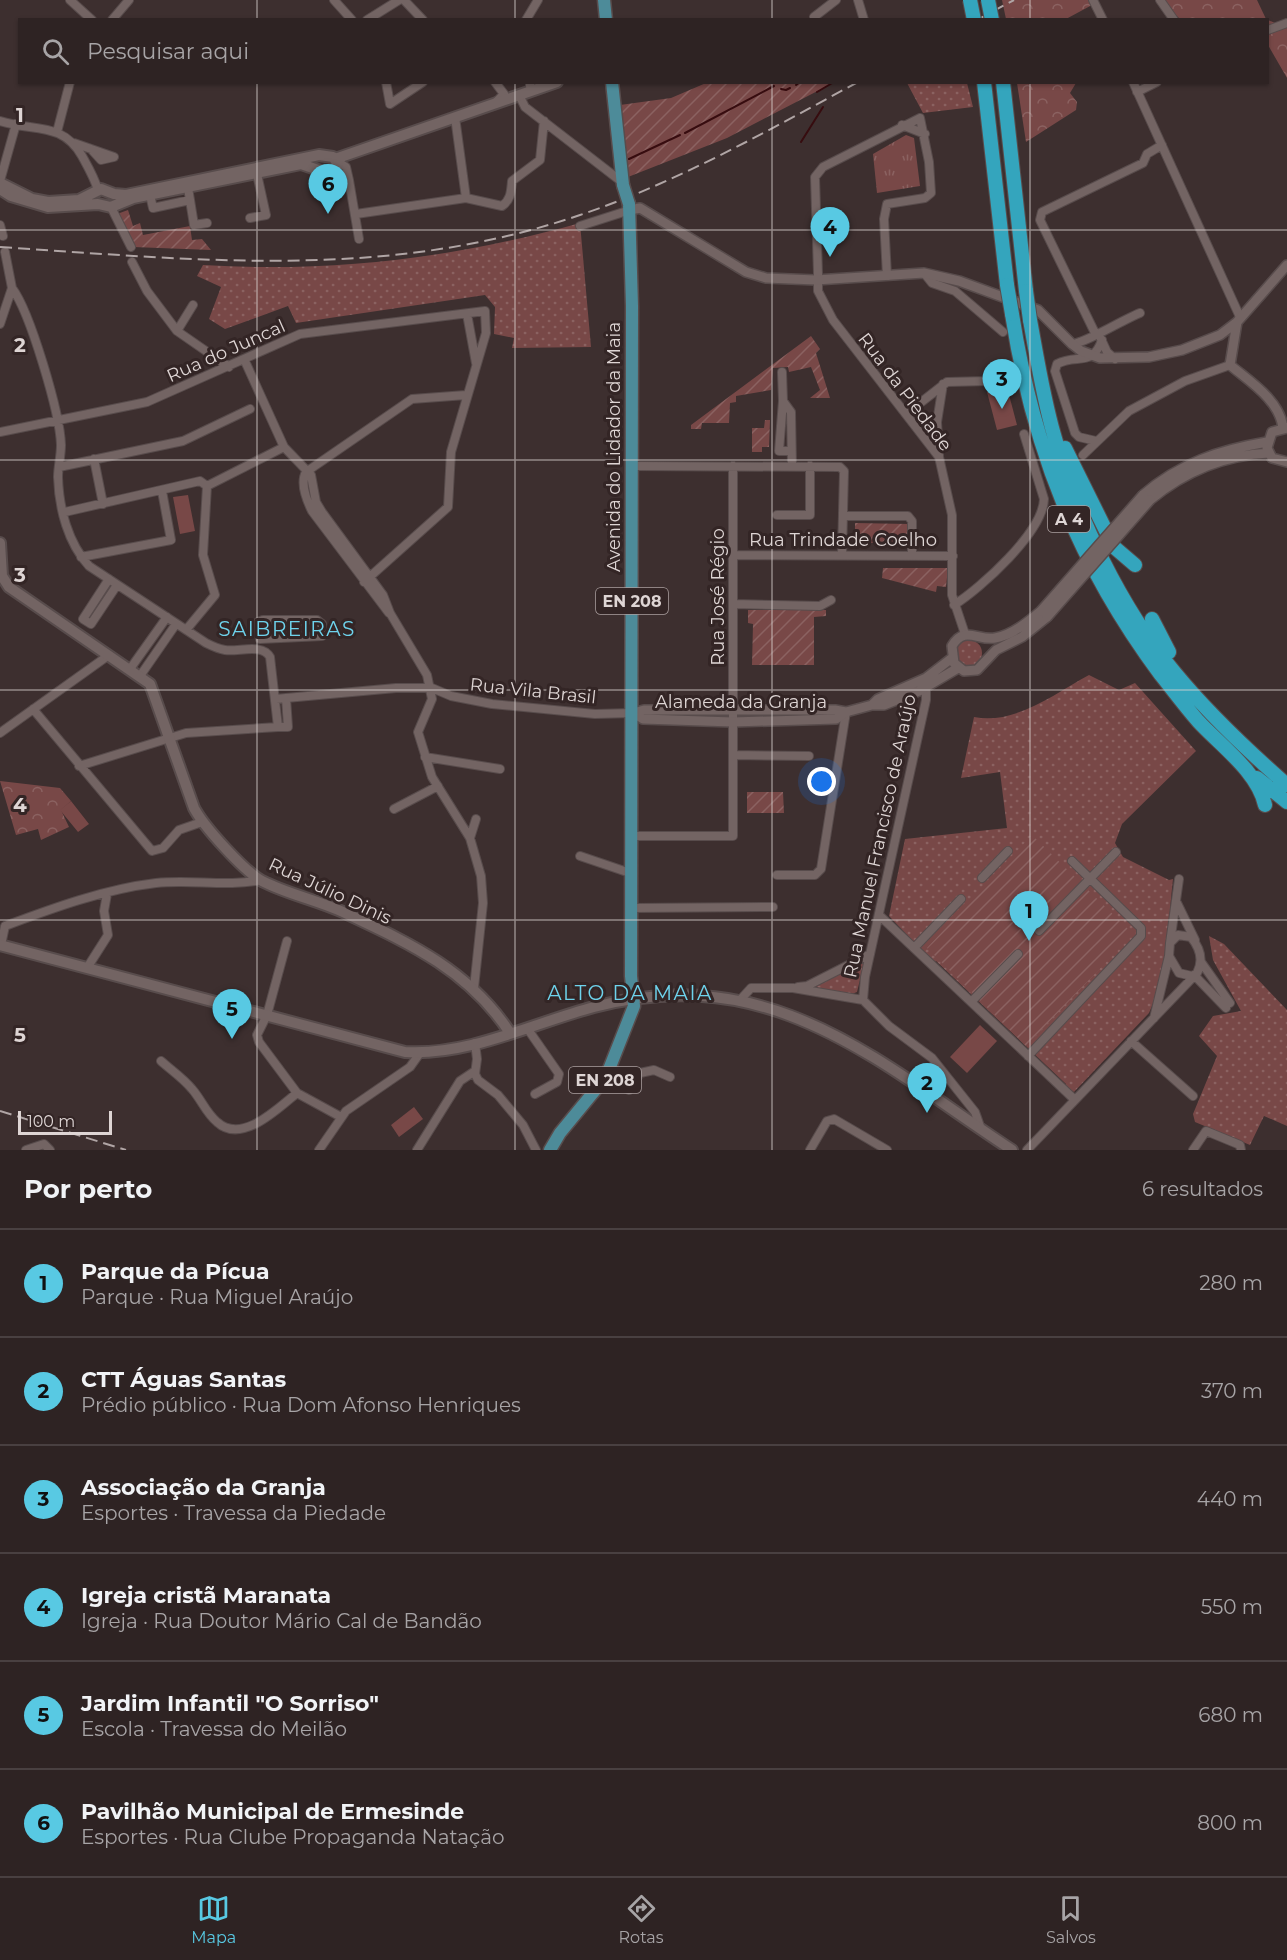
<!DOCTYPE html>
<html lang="pt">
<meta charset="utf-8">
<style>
:root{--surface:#2e2323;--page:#3a2f30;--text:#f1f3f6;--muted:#a7a4a6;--line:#494041;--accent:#58c9e3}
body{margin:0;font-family:Montserrat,sans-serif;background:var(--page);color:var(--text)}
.scale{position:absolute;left:18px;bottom:15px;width:94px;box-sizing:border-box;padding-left:6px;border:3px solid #ded5d4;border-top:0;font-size:16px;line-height:21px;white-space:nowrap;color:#ded5d4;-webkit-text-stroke:4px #332525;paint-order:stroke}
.you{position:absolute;left:822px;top:782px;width:21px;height:21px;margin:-15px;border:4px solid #fff;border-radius:50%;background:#1a73e8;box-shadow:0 0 0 9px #1a73e833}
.badge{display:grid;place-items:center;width:39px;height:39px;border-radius:50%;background:var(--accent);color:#111;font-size:20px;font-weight:700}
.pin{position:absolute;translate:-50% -50px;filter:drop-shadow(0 2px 3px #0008)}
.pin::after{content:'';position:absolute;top:32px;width:21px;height:18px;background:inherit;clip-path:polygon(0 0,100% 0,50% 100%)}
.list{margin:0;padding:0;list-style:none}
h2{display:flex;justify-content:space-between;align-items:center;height:78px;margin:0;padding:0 24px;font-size:26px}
h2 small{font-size:20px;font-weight:400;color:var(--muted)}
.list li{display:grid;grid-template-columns:39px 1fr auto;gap:18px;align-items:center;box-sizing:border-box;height:108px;padding:0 24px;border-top:2px solid var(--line)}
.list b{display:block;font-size:22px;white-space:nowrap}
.list p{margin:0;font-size:20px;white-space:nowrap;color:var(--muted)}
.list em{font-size:20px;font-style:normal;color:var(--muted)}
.icon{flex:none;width:33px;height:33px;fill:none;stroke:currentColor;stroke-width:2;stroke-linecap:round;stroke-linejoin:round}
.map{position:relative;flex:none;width:1287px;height:1150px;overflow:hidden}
.search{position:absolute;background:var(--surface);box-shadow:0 2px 4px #0004;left:18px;right:18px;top:18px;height:66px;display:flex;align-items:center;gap:15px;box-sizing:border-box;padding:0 21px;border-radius:0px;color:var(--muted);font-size:22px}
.sheet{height:726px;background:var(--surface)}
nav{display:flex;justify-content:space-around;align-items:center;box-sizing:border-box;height:84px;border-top:2px solid var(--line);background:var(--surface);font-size:16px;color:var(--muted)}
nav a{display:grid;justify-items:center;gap:3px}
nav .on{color:var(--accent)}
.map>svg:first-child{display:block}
.grass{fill:url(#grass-dots)}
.forest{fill:url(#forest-crowns)}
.park{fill:url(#park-tufts)}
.garden{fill:url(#garden-furrows)}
.pitch{fill:#784847}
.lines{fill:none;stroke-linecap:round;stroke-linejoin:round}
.stream{stroke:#370c0f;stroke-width:2}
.minor-casing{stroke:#584c4c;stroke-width:10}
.tertiary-casing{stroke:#584c4c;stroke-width:12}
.secondary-casing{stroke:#584c4c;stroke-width:14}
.primary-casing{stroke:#584c4c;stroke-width:15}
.motorway-casing{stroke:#584c4c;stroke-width:16}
.minor{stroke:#736463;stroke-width:8}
.tertiary{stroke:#736463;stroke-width:9}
.secondary{stroke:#736463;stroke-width:10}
.primary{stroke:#4d8b99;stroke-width:12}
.motorway{stroke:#34a5bd;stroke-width:14}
.rail{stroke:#b0a5a5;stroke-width:2;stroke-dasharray:12 6;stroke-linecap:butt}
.tertiary-bridge-casing{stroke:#584c4c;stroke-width:12;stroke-linecap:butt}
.primary-bridge-casing{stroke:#584c4c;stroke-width:15;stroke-linecap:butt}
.motorway-bridge-casing{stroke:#584c4c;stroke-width:16;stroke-linecap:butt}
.tertiary-bridge{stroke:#736463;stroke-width:9}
.primary-bridge{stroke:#4d8b99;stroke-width:12}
.motorway-bridge{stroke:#34a5bd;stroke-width:14}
.grid{fill:none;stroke:#ded5d4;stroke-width:1.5;stroke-opacity:0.55}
.labels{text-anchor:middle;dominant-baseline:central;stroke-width:6;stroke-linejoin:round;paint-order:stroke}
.shield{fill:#332525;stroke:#aba0a0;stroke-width:1.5}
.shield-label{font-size:16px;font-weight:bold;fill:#ded5d4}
.street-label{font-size:18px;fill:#ded5d4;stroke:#332525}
.neighbourhood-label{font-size:20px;letter-spacing:1.5px;fill:#6ed3ec;stroke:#332525}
.grid-label{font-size:20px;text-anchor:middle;font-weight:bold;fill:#ded5d4;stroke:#332525;stroke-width:6;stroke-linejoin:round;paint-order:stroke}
</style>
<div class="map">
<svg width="1287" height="1150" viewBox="0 0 1287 1150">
<defs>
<pattern id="grass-dots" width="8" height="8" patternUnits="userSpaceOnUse" patternTransform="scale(1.5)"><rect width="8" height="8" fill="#784847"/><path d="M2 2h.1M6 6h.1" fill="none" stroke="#8b6261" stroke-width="1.8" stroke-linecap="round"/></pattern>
<pattern id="forest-crowns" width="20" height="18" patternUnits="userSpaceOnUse" patternTransform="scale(1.5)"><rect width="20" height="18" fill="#784847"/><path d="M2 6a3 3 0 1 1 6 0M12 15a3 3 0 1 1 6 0" fill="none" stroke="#8b6261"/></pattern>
<pattern id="park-tufts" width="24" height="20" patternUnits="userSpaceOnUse" patternTransform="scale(1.5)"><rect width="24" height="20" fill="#784847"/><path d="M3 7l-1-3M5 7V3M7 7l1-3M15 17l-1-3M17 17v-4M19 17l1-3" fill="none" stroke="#8b6261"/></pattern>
<pattern id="garden-furrows" width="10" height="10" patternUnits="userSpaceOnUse" patternTransform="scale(1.5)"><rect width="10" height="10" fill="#784847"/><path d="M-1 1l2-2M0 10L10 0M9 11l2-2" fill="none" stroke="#8b6261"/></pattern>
</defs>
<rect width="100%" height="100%" fill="#3d2f2f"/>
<path class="grass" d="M907 83H967L973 107 923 113Z
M580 223 591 347 512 348 514 338 494 334 495 307 485 295 296 323 288 306 225 329 209 319 221 287 197 276 203 265C332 273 456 258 580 223Z
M956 653a13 13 0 1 1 26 0a13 13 0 1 1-26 0Z
M1089 675 1119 690 1135 683 1196 751 1122 824 1115 843 1123 857 1169 880 1173 879C1168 923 1168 973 1149 1013L1074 1092 1065 1086 1066 1084 936 961 934 963 889 916 905 839 1007 828 1000 772 961 778 974 717C1015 725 1054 694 1089 675Z
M1209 936 1224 944 1287 1010V1126L1264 1116 1250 1145 1195 1122 1193 1114 1217 1056 1199 1036 1213 1016 1241 1011 1213 960Z
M862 962 864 963 857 992 852 994 816 991 817 984Z"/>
<path class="forest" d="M1002 0H1090L1092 5 1066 19H1006Z
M1159 0H1257L1266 19H1180Z
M1287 18V78L1268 45V20L1275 23Z
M1017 83H1076L1070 93 1077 102 1076 110 1026 142Z
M0 781 60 788 71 801 61 810 69 827 41 840 38 829 16 835Z"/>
<path class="park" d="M906 135 914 138 920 186 877 193 873 154Z"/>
<path class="garden" d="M706 83H833L727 138 628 177 620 105 671 98Z
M128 210 133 226 140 223 143 235 190 226 192 240 202 239 211 250 133 247 117 214Z
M811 336 820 349 816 353 830 398H810L820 390 811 367 789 372 788 367 773 368 771 390 736 396V402L730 403 729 423H702L701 429H691V425Z
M765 420H770L769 447H762V452H752V428H764Z
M855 523 909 524V543H855Z
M883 568H948L946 587 937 586 936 592 882 578Z
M748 610H826V616L814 617V665H752L753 624 748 623Z
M747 792H783L784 813H747Z
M1032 835 1133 934 1026 1046 927 948Z"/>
<path class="pitch" d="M1007 387 1017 425 997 430 987 392Z
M188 495 195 531 180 534 173 497Z
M71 801 89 824 78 832 60 810Z
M980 1025 997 1041 967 1073 950 1057Z
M414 1107 423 1119 399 1137 391 1125Z"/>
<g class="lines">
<path class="stream" d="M796 85 800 82
M781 89 786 90 790 88
M817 92 834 82
M685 133 774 86
M801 142 823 107
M629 159 680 135"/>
<g class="minor-casing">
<path id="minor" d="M70 0 92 20
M334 0 352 20
M404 0 423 20
M858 0 864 20
M1093 0 1103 20
M1160 0 1174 20
M814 17 836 0
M112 20 129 0
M367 20 399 0
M526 20 538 0
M1268 30 1287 23
M386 82 390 104 423 82
M495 82 504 94 497 101
M530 82V86
M1133 82 1240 317
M1137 92 1157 82
M519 95 525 107 622 182
M455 117 466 198
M0 121C33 132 62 121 82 156 88 167 94 177 98 190
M902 125 925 134
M57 132 70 82
M74 143 114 157 101 160 91 149
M331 172 349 180 346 167 337 161
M349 180 359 239
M0 181 16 124
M150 195 153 208 190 200 188 188
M190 200 194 225 207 223
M111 207 131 247
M356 214 466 198 502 206C511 200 511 191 512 181L540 160 544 121
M250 218 266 215 257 174
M0 225 3 236
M580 226 630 210
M132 262 147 291 177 331
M924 273 932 283 955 291 1003 332
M887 276 884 219 887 204 925 198 931 193 929 162 920 118 823 167 815 177 818 274V291L833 320 939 457 952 515V595L965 634
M12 288C30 312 60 413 61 445 61 456 58 467 58 477 59 509 68 543 89 566L206 643C212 646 218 649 225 650 239 652 262 643 270 657L278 727H288L286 698 276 699
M193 305 177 331 229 367
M467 314 476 363
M0 324 12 288 5 252
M1095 333 1040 220 1042 212 1143 163 1147 154 1162 145
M1101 339 1107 352 1115 359
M1072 344C1086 343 1122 320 1140 313
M244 359 284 447 311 475 316 502 322 512 383 595 390 613 427 675 432 699 418 732 432 777 470 838 481 876 483 903 474 988
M782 372 783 401
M906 414 947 382 989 381 1010 377
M0 432 147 402 300 334 485 311 486 333 451 452 448 507 364 582
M1096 441 1079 437 1075 433 1055 371 1057 364C1077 353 1092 368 1102 340
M791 451H779L783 401 791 412 792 466
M1083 455 1129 411 1185 381 1230 365
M939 456 937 422 943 384
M94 459 103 504
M633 466 840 467 844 471 842 555
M59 467 183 441 250 409
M306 472 412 399 466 395
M306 472C300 483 307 501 312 511L389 613
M65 512 200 481 207 486
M777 515H810V466
M843 516H908L912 521V555
M733 555 953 556
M81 557 171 540 162 491
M109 579 83 619 91 624 117 585
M733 604 820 606 831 600
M954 605C981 588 1043 532 1044 499L1024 434
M263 620H317L322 624V636L260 639 258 622Z
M186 630 215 595 203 555 207 486 284 447
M130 669 167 617
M140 676 176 624
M926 682V700L865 977 863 1000 889 1026 932 1058 975 1112 981 1129
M286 698 396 688H432L451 696 492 704 595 714 633 713
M33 709 152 851 163 848 179 830 202 822
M0 733 109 655
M733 755 809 756
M425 757 500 769
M79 766 186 733 278 727
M394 809 438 786
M632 836H733V466
M470 838 476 819
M580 856 633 874
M777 875H815L821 869 846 712
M982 878 1008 851
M1177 903 1195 940
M632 908 773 907
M879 915 1075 1100
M1039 931 1116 852
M287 941 267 1015 257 1035 259 1042 297 1093 341 1117
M1170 943 1179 879
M1 945 5 926C53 908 105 889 156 883 191 879 227 887 261 880
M914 948 961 899
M1201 962 1230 1003
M87 968 108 935 104 911 107 894
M1194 975 1226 1008
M798 987 807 986 870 954
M741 999 751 988H793L863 1000
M971 1002 1018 954
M1154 1018 1169 956
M527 1028 559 1074 557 1082 535 1094
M1131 1041 1193 1096
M475 1043 477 1059 475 1074 478 1080 498 1095 523 1125 536 1150
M1028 1056 1141 936V928L1072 861
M161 1061C171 1070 183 1078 192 1089 201 1099 206 1113 217 1122 242 1145 278 1108 297 1093
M605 1080 629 1090 640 1073 654 1070 670 1077
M26 1150 44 1144 50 1150
M319 1150 346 1111 410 1067 420 1053
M417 1150 460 1081 475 1071
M810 1150 827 1121 834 1119 887 1150
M1027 1150 1197 973C1204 960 1200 948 1191 937L1178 935 1170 943 1169 956 1179 973 1192 976
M1193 1150 1206 1131 1240 1145 1241 1150"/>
</g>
<g class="tertiary-casing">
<path id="tertiary" d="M630 210 640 208 746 272 766 278 816 280 924 273 959 281 1038 310 1072 344 1081 351 1100 358 1149 357 1182 350 1220 335 1237 322
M1283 428C1280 400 1249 381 1230 365L1237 322 1287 265
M1287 428 1272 432 1267 448 1272 458 1287 462
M1143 495C1180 463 1220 450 1267 442
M1150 500C1185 471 1223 455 1269 453
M1041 611C1028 622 1012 635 995 638 978 641 964 625 952 646L954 663 964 671 977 670 996 650 1022 637 1047 617
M872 705 878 699 926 678 952 658
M633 713 643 719 733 722 836 719 846 712 872 705H884L919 691 958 668
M633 713 644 710H835L846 712"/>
</g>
<g class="secondary-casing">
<path id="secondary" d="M335 159 557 82
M0 183 32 199 48 202 79 200 101 189 114 194 126 195 319 155 333 157 338 164 336 169 324 172 301 164 133 198 111 207 98 204 48 207 11 196 0 189
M0 543 2 576 9 587 150 684 194 808C204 827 244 871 262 881 287 894 317 900 343 912 409 943 469 970 510 1033
M0 945 405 1052C469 1056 533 1023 594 1007 771 961 874 1059 1012 1150"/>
</g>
<g class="primary-casing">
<path id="primary" d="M604 0 606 20
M612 82 623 185
M550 1150 560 1133 606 1077 634 1006 631 976 632 306 629 204"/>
</g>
<g class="motorway-casing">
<path id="motorway" d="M984 82 1007 285
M1003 82 1026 291
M1012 314C1033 449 1079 565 1161 675 1173 690 1185 706 1198 721 1220 745 1258 772 1265 805
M1030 320C1037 358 1043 397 1054 435 1076 515 1121 609 1175 673 1208 713 1247 750 1287 785
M1065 448 1114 547 1135 565
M1152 619 1169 652
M1257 778 1287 802"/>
</g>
<use href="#minor" class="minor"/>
<use href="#tertiary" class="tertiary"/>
<use href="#secondary" class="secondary"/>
<use href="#primary" class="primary"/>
<use href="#motorway" class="motorway"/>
<path class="rail" d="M977 20 1014 0
M0 247C199 260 387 281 580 215 678 182 767 131 858 82
M0 1111 126 1150"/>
<g class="tertiary-bridge-casing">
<path id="tertiary-bridge" d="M1041 611 1143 495
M1047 617 1150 500"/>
</g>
<g class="primary-bridge-casing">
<path id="primary-bridge" d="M623 185 629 204"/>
</g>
<g class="motorway-bridge-casing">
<path id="motorway-bridge" d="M970 0 974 20
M988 0 992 20
M1007 285 1012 314
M1026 291 1030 320"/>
</g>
<use href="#tertiary-bridge" class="tertiary-bridge"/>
<use href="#primary-bridge" class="primary-bridge"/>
<use href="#motorway-bridge" class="motorway-bridge"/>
</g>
<path class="grid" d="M257 0V20M515 0V20M772 0V20M1030 0V20M257 82V1150M515 82V1150M772 82V1150M1030 82V1150M0 230H1287M0 460H1287M0 690H1287M0 920H1287"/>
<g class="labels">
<g class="shield">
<rect x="1048" y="506" width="42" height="26" rx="4.5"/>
<rect x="596" y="588" width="72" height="26" rx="4.5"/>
<rect x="569" y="1067" width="72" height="26" rx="4.5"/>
</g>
<g class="shield-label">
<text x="1069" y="519">A 4</text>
<text x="632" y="601">EN 208</text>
<text x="605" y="1080">EN 208</text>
</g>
<g class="street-label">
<text transform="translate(226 351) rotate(-24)">Rua do Juncal</text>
<text transform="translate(905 392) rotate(53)">Rua da Piedade</text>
<text transform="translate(614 447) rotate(-90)">Avenida do Lidador da Maia</text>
<text x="843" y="540">Rua Trindade Coelho</text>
<text transform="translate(718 597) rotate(-90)">Rua José Régio</text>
<text transform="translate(533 691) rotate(6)">Rua Vila Brasil</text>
<text x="741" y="702">Alameda da Granja</text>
<text transform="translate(880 836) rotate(-78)">Rua Manuel Francisco de Araújo</text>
<text transform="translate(330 891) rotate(25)">Rua Júlio Dinis</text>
</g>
<g class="neighbourhood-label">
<text x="287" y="629">SAIBREIRAS</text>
<text x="630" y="993">ALTO DA MAIA</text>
</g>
</g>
<g class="grid-label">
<text x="20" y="122">1</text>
<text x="20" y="352">2</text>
<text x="20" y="582">3</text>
<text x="20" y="812">4</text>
<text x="20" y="1042">5</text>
</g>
</svg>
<div class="scale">100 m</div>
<div class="you"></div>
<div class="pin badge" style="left:1029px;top:941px">1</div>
<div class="pin badge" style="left:927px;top:1113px">2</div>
<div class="pin badge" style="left:1002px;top:409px">3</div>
<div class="pin badge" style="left:830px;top:257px">4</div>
<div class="pin badge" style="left:232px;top:1039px">5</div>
<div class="pin badge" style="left:328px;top:214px">6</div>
<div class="search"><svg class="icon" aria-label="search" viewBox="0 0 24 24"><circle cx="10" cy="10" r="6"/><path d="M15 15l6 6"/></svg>Pesquisar aqui</div>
</div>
<section class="sheet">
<h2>Por perto<small>6 resultados</small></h2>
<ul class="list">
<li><span class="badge">1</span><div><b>Parque da Pícua</b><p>Parque · Rua Miguel Araújo</p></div><em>280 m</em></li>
<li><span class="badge">2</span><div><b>CTT Águas Santas</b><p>Prédio público · Rua Dom Afonso Henriques</p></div><em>370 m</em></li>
<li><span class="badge">3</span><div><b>Associação da Granja</b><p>Esportes · Travessa da Piedade</p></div><em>440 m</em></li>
<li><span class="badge">4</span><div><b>Igreja cristã Maranata</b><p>Igreja · Rua Doutor Mário Cal de Bandão</p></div><em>550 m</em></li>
<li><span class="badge">5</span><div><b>Jardim Infantil &quot;O Sorriso&quot;</b><p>Escola · Travessa do Meilão</p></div><em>680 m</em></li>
<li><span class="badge">6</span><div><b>Pavilhão Municipal de Ermesinde</b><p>Esportes · Rua Clube Propaganda Natação</p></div><em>800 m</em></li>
</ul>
</section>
<nav>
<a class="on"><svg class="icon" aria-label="map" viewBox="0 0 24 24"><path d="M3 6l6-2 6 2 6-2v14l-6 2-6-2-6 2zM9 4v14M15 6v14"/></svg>Mapa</a>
<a><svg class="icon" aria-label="directions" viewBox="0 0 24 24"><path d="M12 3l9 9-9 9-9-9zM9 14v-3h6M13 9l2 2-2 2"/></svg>Rotas</a>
<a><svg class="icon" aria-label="saved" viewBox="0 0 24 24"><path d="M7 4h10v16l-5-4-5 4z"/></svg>Salvos</a>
</nav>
